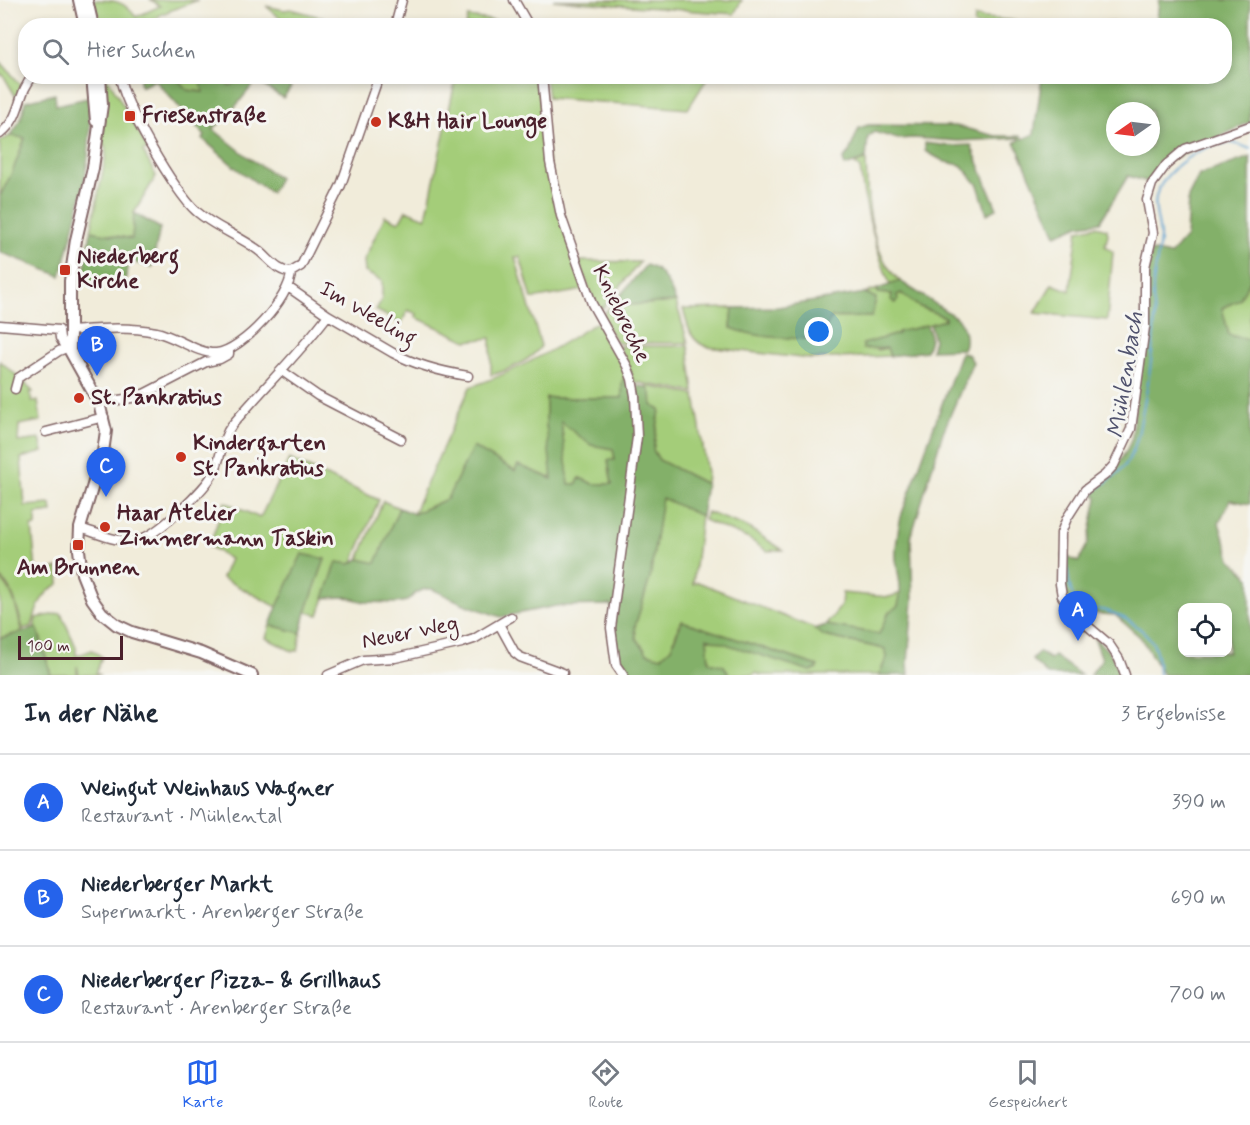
<!DOCTYPE html>
<html lang="de">
<meta charset="utf-8">
<style>
:root{--surface:#fff;--page:#f2f2f3;--text:#1f2937;--muted:#747a83;--line:#e0e1e3;--accent:#2563eb}
body{margin:0;font-family:Mynerve,sans-serif;background:var(--page);color:var(--text)}
.controls{position:absolute;right:18px;bottom:18px;display:grid;overflow:hidden;border-radius:12px;box-shadow:0 3px 9px #0003}
.controls button{width:54px;height:54px;display:grid;place-items:center;padding:0;border:0;border-bottom:2px solid var(--line);background:var(--surface);color:var(--text);font:30px sans-serif}
.compass{position:absolute;left:1106px;top:102px;width:54px;height:54px;border-radius:50%;background:var(--surface);box-shadow:0 3px 9px #0003;rotate:256deg}
.scale{position:absolute;left:18px;bottom:15px;width:105px;box-sizing:border-box;padding-left:6px;border:3px solid #4a1f2b;border-top:0;font-size:16px;line-height:21px;white-space:nowrap;color:#4a1f2b;-webkit-text-stroke:4px #f6f6f2;paint-order:stroke}
.you{position:absolute;left:819px;top:332px;width:21px;height:21px;margin:-15px;border:4px solid #fff;border-radius:50%;background:#1a73e8;box-shadow:0 0 0 9px #1a73e833}
.badge{display:grid;place-items:center;width:39px;height:39px;border-radius:50%;background:var(--accent);color:#fff;font-size:20px;font-weight:700}
.pin{position:absolute;translate:-50% -50px;filter:drop-shadow(0 2px 3px #0008)}
.pin::after{content:'';position:absolute;top:32px;width:21px;height:18px;background:inherit;clip-path:polygon(0 0,100% 0,50% 100%)}
.list{margin:0;padding:0;list-style:none}
h2{display:flex;justify-content:space-between;align-items:center;height:78px;margin:0;padding:0 24px;font-size:26px}
h2 small{font-size:20px;font-weight:400;color:var(--muted)}
.list li{display:grid;grid-template-columns:39px 1fr auto;gap:18px;align-items:center;box-sizing:border-box;height:96px;padding:0 24px;border-top:2px solid var(--line)}
.list b{display:block;font-size:22px;white-space:nowrap}
.list p{margin:0;font-size:20px;white-space:nowrap;color:var(--muted)}
.list em{font-size:20px;font-style:normal;color:var(--muted)}
.icon{flex:none;width:33px;height:33px;fill:none;stroke:currentColor;stroke-width:2;stroke-linecap:round;stroke-linejoin:round}
.map{position:relative;flex:none;width:1250px;height:675px;overflow:hidden}
.search{position:absolute;background:var(--surface);box-shadow:0 3px 9px #0003;left:18px;right:18px;top:18px;height:66px;display:flex;align-items:center;gap:15px;box-sizing:border-box;padding:0 21px;border-radius:24px;color:var(--muted);font-size:22px}
.sheet{height:366px;background:var(--surface)}
nav{display:flex;justify-content:space-around;align-items:center;box-sizing:border-box;height:84px;border-top:2px solid var(--line);background:var(--surface);font-size:16px;color:var(--muted)}
nav a{display:grid;justify-items:center;gap:3px}
nav .on{color:var(--accent)}
.map>svg:first-child{display:block}
.green{fill:#a4cd79;stroke:#777652;stroke-width:1.5}
.forest{fill:#83b069;stroke:#66684a;stroke-width:1.5;fill-rule:evenodd}
.lines{fill:none;stroke-linecap:round;stroke-linejoin:round}
.stream{stroke:#5ca2d2;stroke-width:2}
.minor-casing{stroke:#846768;stroke-width:11}
.major-casing{stroke:#846768;stroke-width:14}
.minor{stroke:#fff;stroke-width:8}
.major{stroke:#fff;stroke-width:10}
.poi-dot{fill:#c8321e;stroke:#f6f6f2;stroke-width:2}
.labels{text-anchor:middle;dominant-baseline:central;stroke-width:6;stroke-linejoin:round;paint-order:stroke}
.poi-label{font-size:22px;font-weight:bold;fill:#4a1f2b;stroke:#f6f6f2;text-anchor:start}
.street-label{font-size:22px;fill:#4a1f2b;stroke:#f6f6f2}
.water-label{font-size:24px;font-style:italic;fill:#51536e;stroke:#f6f6f2}
</style>
<div class="map">
<svg width="1250" height="675" viewBox="0 0 1250 675">
<rect width="100%" height="100%" fill="#f6f6f2"/>
<filter id="ink" filterUnits="userSpaceOnUse"><feTurbulence type="fractalNoise" baseFrequency=".0167" numOctaves="2"/><feDisplacementMap in="SourceGraphic" scale="12" xChannelSelector="R" yChannelSelector="G"/><feConvolveMatrix kernelMatrix="1 2 1 2 8 2 1 2 1" color-interpolation-filters="sRGB"/></filter>
<filter id="wash" filterUnits="userSpaceOnUse"><feTurbulence type="fractalNoise" baseFrequency=".008" numOctaves="4" result="noise"/><feDisplacementMap in="SourceGraphic" scale="24" xChannelSelector="R" yChannelSelector="G"/><feGaussianBlur stdDeviation="1.35" result="paint"/><feColorMatrix in="noise" values="0 0 0 0 0 0 0 0 0 0 0 0 0 0 0 0 0 1.4 0 .05"/><feComposite in="paint" operator="in"/></filter>
<g filter="url(#wash)">
<rect width="100%" height="100%" fill="#f1ecda"/>
<path class="green" d="M93 0C115 0 123 0 136 17L160 6 151 0H198L162 14 149 24V25H145L148 24 145 20 136 25 101 26Z
M553 0H742L734 14Z
M266 6 284 10 291 9 324 18 319 25H288Z
M468 17 526 25 466 26Z
M975 17 1059 25H974Z
M0 61 21 85 16 97 3 75H0Z
M176 77 193 78 206 77 207 78 203 92 187 90Z
M456 77H540L548 162 584 290 532 299 520 257H515L541 346C532 360 507 371 491 375V338L467 341 415 317 417 314 408 310 401 324 376 310 382 299V281L365 272 364 260 385 216 399 222 406 210 426 218Z
M545 77H708L688 109 548 98Z
M106 79 110 82 148 149 143 151 156 176 134 213 132 239 91 231 106 155 105 146H101L103 80Z
M10 136 25 138 12 173 0 196V141Z
M866 159C867 199 869 252 900 281L890 285C875 247 865 210 860 169L855 164Z
M1096 226 1107 229 1108 235 1105 246 1113 252 1107 320 1035 313 1052 284 1070 291 1078 230Z
M579 261 640 262 603 308H596Z
M1250 280V340L1229 335 1222 308 1239 300Z
M878 289V293L897 295 900 293 918 306 945 317V320L863 344 878 350 887 348 890 356 810 359 707 347C689 340 688 326 683 309L733 308 731 328 832 317C845 319 858 316 871 317L876 299 865 293Z
M676 302 688 343H617L602 319 603 314 611 306Z
M595 323 600 324 627 373 622 382V398H546V424L553 479 518 465 515 471 473 447 447 499 413 514 470 387C515 372 556 349 595 323Z
M619 346H688L694 392 634 382Z
M0 361 22 380 33 392 30 393 32 402 38 401 41 421 19 425 18 442 40 439 43 452 21 458 25 506 51 504 52 512 36 514V526L32 527 36 571 58 568 59 584C41 593 37 607 32 626L23 629C18 611 14 589 0 577Z
M647 386 695 395 707 473 706 484 659 460 653 450 660 410 652 405 651 394Z
M561 422 591 445 613 448 615 461H608L612 484H593L580 478 576 484 569 485Z
M289 459 379 500 353 562 351 564 337 562 319 615 306 612 325 559 302 554 277 607 222 578 230 559 209 546 225 502 260 518Z
M662 497 701 516 693 584 698 582 816 629 824 636 885 649 887 657 879 675H761L756 673 751 675H729L724 666 709 662 707 638 818 666 682 621 680 623 671 648 661 657 647 653 636 638 635 626 650 578Z
M383 501 399 508 376 564 359 559Z
M707 512 747 527 783 550 767 551 749 539 704 520Z
M0 579C14 590 18 615 22 632L0 638Z
M842 593 889 597 902 593 898 606 889 612 879 634 826 625 841 606Z
M61 613 76 647V656L92 650 102 657 96 673 101 675H79L77 666V675H51L39 632 34 629 36 618Z
M270 625 301 633 298 651H292L266 638Z"/>
<path class="forest" d="M1159 0H1250V122L1164 163 1148 182 1128 176 1100 222 1079 225 1056 235 1015 142 1020 140 1019 138 958 141 913 138 898 139 874 132 868 137 866 159 845 166 843 160 849 152 859 128 868 125 956 126 996 136H1021L1023 139 1034 134 1042 77 1224 76V26L1062 25 1157 21ZM1115 111H1151V147H1115Z
M278 77 291 87 283 98 256 81 227 117 213 129 248 157 279 178 271 193 237 169 203 139 205 136 155 80 141 87 139 83 141 77H176L187 90 203 92 201 83 207 79 206 77H227L228 85H232L241 77Z
M55 94 56 105 88 98C96 158 76 218 61 276L0 252V196L12 173 25 138 10 136C19 125 24 115 25 101Z
M925 143 950 146 971 145 997 209 987 214 978 185 961 165 945 162 925 151Z
M1250 157V280L1239 300 1222 308 1229 335 1250 340V504L1230 500 1219 523 1231 559 1250 578V675H1163L1141 638 1115 615 1099 614 1072 606 1065 593 1063 555 1078 562 1088 543 1097 498 1089 488C1110 472 1124 462 1132 437L1147 271 1151 251 1170 255 1186 237 1188 197 1199 175ZM1182 608H1228V652H1182Z
M134 213 160 228 152 267 129 261 124 287 83 280 91 231 132 239Z
M646 265C663 269 670 287 676 302L611 306Z
M900 281 957 318C964 326 968 340 963 349L931 350 934 340 930 324 945 320V317L918 306 901 293 897 295 898 299 895 303 891 300 892 294 878 293V289Z
M865 293 876 298 872 317C858 316 845 319 832 317L820 339C789 338 760 339 731 328L733 308 778 307Z
M925 325 927 326C932 335 930 342 926 351L890 356 887 348 863 349V344L898 334V332C908 329 916 329 925 325Z
M961 352 968 354 973 362 943 432 911 537 913 600 908 663 909 675H879L887 657 885 649 824 636 814 629 826 625 879 634 889 612 898 606C903 588 898 577 896 559 895 545 898 530 901 516Z
M627 373 636 386 647 387 651 394 652 405 660 410 653 450 659 460 706 484 701 516 662 498 650 578 635 626 636 638 647 653 661 657 671 648 682 621 818 666 816 670 810 671 707 638 709 662 724 666 729 675H628L619 663 611 605 556 606 501 617 464 604 432 589H425L416 593 407 601 396 603 365 602 346 597 324 598 337 562 351 564 359 559 376 563 399 508 414 514 447 499 473 447 515 471 518 465 552 479 546 424V398H622V382ZM561 422 591 445 613 449 615 460H608L612 484H593L580 478 576 484H569Z
M302 554 325 559 306 612 301 633 270 625 277 607Z
M37 628 51 675H0V638Z
M1094 637 1111 654 1121 675H1090L1102 659Z
M1039 652 1050 659 1054 656 1081 675H1048L1032 660Z"/>
<g class="lines">
<path class="stream" d="M1159 675C1158 667 1158 656 1155 648 1150 632 1125 617 1110 612 1099 608 1085 610 1076 601 1071 595 1069 583 1068 575 1064 545 1071 513 1094 492 1105 481 1116 478 1125 465 1136 450 1139 431 1142 414 1149 383 1153 350 1155 319 1155 308 1152 298 1153 287 1154 271 1159 254 1160 238 1160 223 1152 207 1157 193 1167 168 1201 144 1228 143 1236 142 1243 146 1250 149"/>
</g>
</g>
<g filter="url(#ink)">
<g class="lines">
<g class="minor-casing">
<path id="minor" d="M514 0 529 26
M395 26 402 0
M120 76C122 102 176 194 196 211 214 227 238 235 258 250 269 258 277 272 291 272
M542 76 550 162 561 216 592 304 627 366 632 379 635 396 637 437 611 628 616 665 623 675
M0 134C23 116 16 95 33 76
M291 272 301 266 341 185 379 76
M288 287 328 315 393 353C416 365 443 372 468 376
M0 325 59 330 60 338 65 347
M69 331C98 329 127 326 156 332 175 336 198 354 216 353 242 351 291 297 291 272
M282 371 318 396 401 439
M15 389 18 378 59 351 69 347
M99 403 138 397 206 362 220 359 229 354V349
M46 432 104 417
M80 528C97 533 119 544 137 540 156 537 206 489 214 472 222 456 221 439 232 425 264 387 299 354 328 315
M499 624 515 653 520 657 563 673
M328 675 363 660 395 658 462 643 474 639 511 617
M1125 675 1119 659 1109 644 1076 616 1062 596 1060 584 1061 533 1067 518 1085 490 1105 475 1114 465 1131 429 1145 327V267L1153 233 1147 200 1152 184 1166 165 1185 149 1250 126"/>
</g>
<g class="major-casing">
<path id="major" d="M79 0 85 26
M87 0 93 26
M92 76 96 121
M100 76 102 105 93 168 76 240 70 281V351L99 403 106 431 103 452 80 528 79 550 82 574 92 599 102 613 117 625 132 632 201 653 252 675"/>
</g>
<use href="#minor" class="minor"/>
<use href="#major" class="major"/>
</g>
</g>
<g class="poi-dot">
<rect x="124" y="110" width="12" height="12" rx="3"/>
<circle cx="376" cy="122" r="6"/>
<rect x="59" y="264" width="12" height="12" rx="3"/>
<circle cx="79" cy="398" r="6"/>
<circle cx="181" cy="457" r="6"/>
<circle cx="105" cy="527" r="6"/>
<rect x="72" y="539" width="12" height="12" rx="3"/>
</g>
<g class="labels">
<g class="poi-label">
<text x="142" y="116">Friesenstraße</text>
<text x="388" y="122">K&amp;H Hair Lounge</text>
<text x="77" y="257">Niederberg<tspan x="77" dy="25">Kirche</tspan></text>
<text x="91" y="398">St. Pankratius</text>
<text x="193" y="444">Kindergarten<tspan x="193" dy="25">St. Pankratius</tspan></text>
<text x="117" y="514">Haar Atelier<tspan x="117" dy="25">Zimmermann Taskin</tspan></text>
<text x="78" y="568" text-anchor="middle">Am Brunnen</text>
</g>
<g class="street-label">
<text transform="translate(368 314) rotate(30)">Im Weeling</text>
<text transform="translate(621 314) rotate(64)">Kniebreche</text>
<text transform="translate(410 633) rotate(-11)">Neuer Weg</text>
</g>
<g class="water-label">
<text transform="translate(1126 375) rotate(-81)">Mühlenbach</text>
</g>
</g>
</svg>
<div class="controls">
<button><svg class="icon" aria-label="locate" viewBox="0 0 24 24"><circle cx="12" cy="12" r="6"/><path d="M12 2v4M12 18v4M2 12h4M18 12h4"/></svg></button>
</div>
<svg class="compass" viewBox="-18 -18 36 36"><path d="M0-13l5 13h-10z" fill="#e53935"/><path d="M0 13l5-13h-10z" fill="#747a83"/></svg>
<div class="scale">100 m</div>
<div class="you"></div>
<div class="pin badge" style="left:1078px;top:641px">A</div>
<div class="pin badge" style="left:97px;top:376px">B</div>
<div class="pin badge" style="left:106px;top:497px">C</div>
<div class="search"><svg class="icon" aria-label="search" viewBox="0 0 24 24"><circle cx="10" cy="10" r="6"/><path d="M15 15l6 6"/></svg>Hier suchen</div>
</div>
<section class="sheet">
<h2>In der Nähe<small>3 Ergebnisse</small></h2>
<ul class="list">
<li><span class="badge">A</span><div><b>Weingut Weinhaus Wagner</b><p>Restaurant · Mühlental</p></div><em>390 m</em></li>
<li><span class="badge">B</span><div><b>Niederberger Markt</b><p>Supermarkt · Arenberger Straße</p></div><em>690 m</em></li>
<li><span class="badge">C</span><div><b>Niederberger Pizza- &amp; Grillhaus</b><p>Restaurant · Arenberger Straße</p></div><em>700 m</em></li>
</ul>
</section>
<nav>
<a class="on"><svg class="icon" aria-label="map" viewBox="0 0 24 24"><path d="M3 6l6-2 6 2 6-2v14l-6 2-6-2-6 2zM9 4v14M15 6v14"/></svg>Karte</a>
<a><svg class="icon" aria-label="directions" viewBox="0 0 24 24"><path d="M12 3l9 9-9 9-9-9zM9 14v-3h6M13 9l2 2-2 2"/></svg>Route</a>
<a><svg class="icon" aria-label="saved" viewBox="0 0 24 24"><path d="M7 4h10v16l-5-4-5 4z"/></svg>Gespeichert</a>
</nav>
